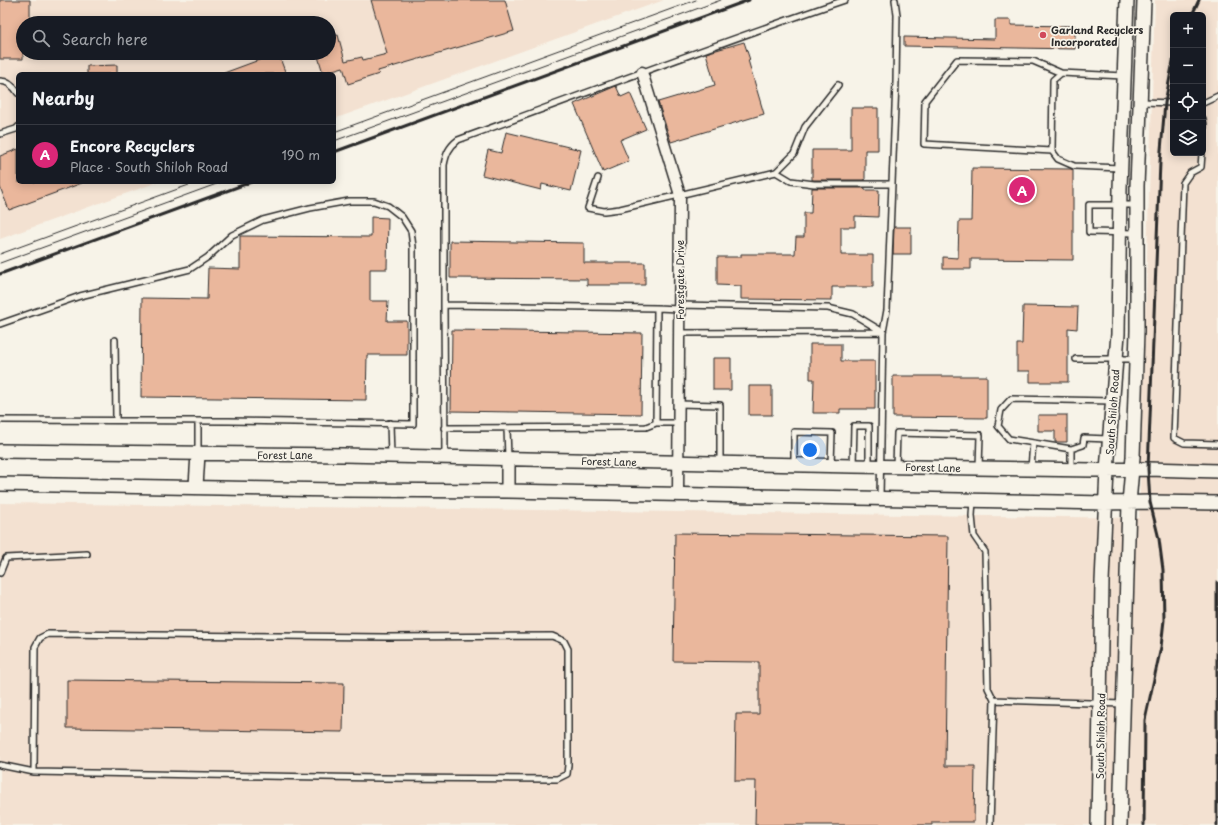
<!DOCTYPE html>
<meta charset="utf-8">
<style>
:root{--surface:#171b24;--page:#242831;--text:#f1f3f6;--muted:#9ea1a6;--line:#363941;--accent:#db2777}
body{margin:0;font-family:"Playpen Sans",sans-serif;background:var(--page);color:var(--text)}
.controls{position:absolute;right:12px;top:12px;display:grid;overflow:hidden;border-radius:6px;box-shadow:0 2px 10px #0003}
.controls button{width:36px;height:36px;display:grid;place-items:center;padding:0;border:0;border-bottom:1px solid var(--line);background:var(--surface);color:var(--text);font:20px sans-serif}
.you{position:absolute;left:810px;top:450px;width:14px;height:14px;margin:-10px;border:3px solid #fff;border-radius:50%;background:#1a73e8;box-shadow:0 0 0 6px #1a73e833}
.badge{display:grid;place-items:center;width:26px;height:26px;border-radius:50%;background:var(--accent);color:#fff;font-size:13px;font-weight:700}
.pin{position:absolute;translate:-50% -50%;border:2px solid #fff;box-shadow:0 1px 4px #0006}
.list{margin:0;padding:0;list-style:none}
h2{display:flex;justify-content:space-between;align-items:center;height:52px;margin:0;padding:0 16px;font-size:17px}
h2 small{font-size:13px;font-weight:400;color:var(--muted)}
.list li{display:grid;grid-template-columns:26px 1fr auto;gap:12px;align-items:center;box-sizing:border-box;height:60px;padding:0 16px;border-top:1px solid var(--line)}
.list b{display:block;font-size:15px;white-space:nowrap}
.list p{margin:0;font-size:13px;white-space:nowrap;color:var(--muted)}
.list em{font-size:13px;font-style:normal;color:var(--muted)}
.icon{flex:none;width:22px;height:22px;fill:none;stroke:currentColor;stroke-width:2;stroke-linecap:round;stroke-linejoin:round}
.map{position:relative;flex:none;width:1218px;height:825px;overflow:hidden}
.search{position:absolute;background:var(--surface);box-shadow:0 2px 10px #0003;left:16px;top:16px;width:320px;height:44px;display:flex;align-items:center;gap:10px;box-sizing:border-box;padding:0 14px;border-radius:22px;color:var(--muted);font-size:15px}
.panel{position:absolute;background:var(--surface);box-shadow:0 2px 10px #0003;left:16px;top:72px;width:320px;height:112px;border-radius:6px}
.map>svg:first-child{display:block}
.built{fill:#f3e1d1;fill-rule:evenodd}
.building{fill:#eab79c;stroke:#2b2b2b}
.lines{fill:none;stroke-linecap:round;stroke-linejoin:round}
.lane-casing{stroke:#2b2b2b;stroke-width:8}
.street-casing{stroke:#2b2b2b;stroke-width:13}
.secondary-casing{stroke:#2b2b2b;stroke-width:16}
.lane{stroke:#f7f3e8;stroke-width:5}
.street{stroke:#f7f3e8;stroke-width:10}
.secondary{stroke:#f7f3e8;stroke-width:13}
.tram{stroke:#2b2b2b;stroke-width:1}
.rail{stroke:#2b2b2b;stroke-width:3}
.poi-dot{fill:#d1495b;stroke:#f7f3e8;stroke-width:1.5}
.labels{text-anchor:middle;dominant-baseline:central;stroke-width:3.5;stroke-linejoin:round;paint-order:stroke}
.poi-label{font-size:10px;font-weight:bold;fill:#2b2b2b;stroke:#f7f3e8;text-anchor:start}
.street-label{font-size:10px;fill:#2b2b2b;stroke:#f7f3e8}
</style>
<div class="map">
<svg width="1218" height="825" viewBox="0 0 1218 825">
<rect width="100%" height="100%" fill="#f7f3e8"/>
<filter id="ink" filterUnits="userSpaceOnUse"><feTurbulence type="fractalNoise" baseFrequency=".025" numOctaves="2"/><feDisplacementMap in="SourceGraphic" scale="8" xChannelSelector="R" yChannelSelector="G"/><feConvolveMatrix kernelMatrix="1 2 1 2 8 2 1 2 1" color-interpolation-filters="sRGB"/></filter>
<g filter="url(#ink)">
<path class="built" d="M0 0H664L334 119V74H18V182H158L0 239ZM23 23H329V53H23Z
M1155 0H1218V825H0V503L1139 518ZM1173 15H1203V153H1173Z"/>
<path class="building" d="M0 0H30V23H23V59H0Z
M371 0H505L514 31 378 71 379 74 348 84 343 67 323 73 317 53H329V37L338 35 345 61 362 57 363 60 387 54Z
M995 20H1011V25L1075 26V49L904 46V37L995 39Z
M744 42 750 60H748L764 114 671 142 658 102 715 85 706 53Z
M278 53 286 74H225L224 73Z
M117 65V74H87V66Z
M616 86 621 97 630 93 646 129 620 140 629 161 603 172 574 104Z
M851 108H878V150H865V180H812V150H851Z
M506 132 581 150 571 191 542 184 541 190 482 175 488 150 501 153Z
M18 149V182H82V183L9 210 0 187V156Z
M972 168 1071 169 1073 170V260L971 259V269H943V257L958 258 959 221H971Z
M812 188H865V190H879L878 217 855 216V227H841V255H873V287H832V300L741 299V286L717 285V257H741V254H795L796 237H804V213H811Z
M371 217 388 218 387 269H370V301H388L387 321H407V355H367L366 400 141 397 142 298 207 299 208 268 240 269V236L371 237Z
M894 227H911V254H893Z
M450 241 584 243V263H645V285H587V279L450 278Z
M1023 306 1078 307 1077 329 1068 328V382H1030V371H1017V344H1022Z
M452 330 642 333 641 414 451 411Z
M810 344H841V361H875V409H840V413H813L814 379H810Z
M713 358H731V390H713Z
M893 376H987V418L893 417Z
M749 386H772V415H749Z
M1038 415H1067V442H1055V431H1038Z
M675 533 948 536 945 766H975L974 822H932V825H755L756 781H735L736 714H759V662L673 661Z
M67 680 344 683 343 732 67 728Z"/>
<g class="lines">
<g class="lane-casing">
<path id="lane" d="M0 81C8 81 14 87 18 93
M1142 102 1173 103
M1203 103 1218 96
M1203 119 1204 125 1203 139
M0 134 16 129 18 127
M1052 151 924 144 925 101 957 60 1033 61 1061 73
M1202 153 1201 167 1190 173 1183 183 1174 438 1184 443 1218 444
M1120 168 1074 166 1058 159 1052 151 1053 80 1061 73 1124 76
M776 172 791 181 814 184H892
M598 178 588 208 604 211 620 209 776 172 794 154 805 127 838 85
M1136 233 1089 232V205H1136
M444 305V165C446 154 449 147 458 140 587 93 715 44 845 0
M679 305 828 308 853 314 883 332 887 310 896 82 897 15 895 0
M0 324 80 296 190 269 208 257 232 235 263 220 310 208 349 201H374L388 206 402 217 411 231 413 247V424L229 421 0 420
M679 333 883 332 880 497
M115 340 116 420
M1076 359H1135
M678 404 720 405V462
M390 423 391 456
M656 423 657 308
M444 428 646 427 656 423H678
M507 428 508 458
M1108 439 1084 438 1083 445 1071 449 1009 439 998 426 1001 410 1011 399 1112 401
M198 454V421
M445 457 444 305 657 308 679 309
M794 464V432L832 433 831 464
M853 465 854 426H869V465
M896 466 897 433 980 435 979 467
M1031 468 1033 443
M1071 470V449
M973 500 972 516 974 536 985 552 988 688 994 700 1123 704
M0 573 6 558 87 554
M0 765 34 772 380 778 557 779 567 774 568 765V649L564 641 552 636 385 637 48 634 40 638 35 647 34 772
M990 825 994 700"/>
</g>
<g class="street-casing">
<path id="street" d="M642 72 680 195 678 494"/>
</g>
<g class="secondary-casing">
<path id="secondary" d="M0 451 343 455 853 466 1093 470 1148 469 1218 471
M508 459V491
M0 484 338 490 508 491 1105 503 1150 502 1218 503
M196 486 198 454
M1098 825 1102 582 1107 470 1118 334 1120 188 1127 0
M1120 825 1129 503 1133 457 1137 331V186L1144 0"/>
</g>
<use href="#lane" class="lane"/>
<use href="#street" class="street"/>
<use href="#secondary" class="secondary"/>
<path class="tram" d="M334 132 696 0
M334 141 721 0
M0 254 197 182
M0 263 222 182"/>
<path class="rail" d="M1192 15 1199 0
M334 152 749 0
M0 274 251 182
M1144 825 1145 720 1161 647 1164 620 1163 570 1159 539 1150 502 1148 469 1160 162 1165 103 1173 61
M1217 825V582"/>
</g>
</g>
<circle class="poi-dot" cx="1043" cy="35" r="4"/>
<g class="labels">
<g class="poi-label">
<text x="1051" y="29">Garland Recyclers<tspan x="1051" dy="12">Incorporated</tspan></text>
</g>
<g class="street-label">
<text transform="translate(679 280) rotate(-90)">Forestgate Drive</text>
<text transform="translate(1112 412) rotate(-86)">South Shiloh Road</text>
<text x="285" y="454">Forest Lane</text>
<text transform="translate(609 461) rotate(1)">Forest Lane</text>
<text transform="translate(933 467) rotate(1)">Forest Lane</text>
<text transform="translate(1100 736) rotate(-89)">South Shiloh Road</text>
</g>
</g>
</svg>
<div class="controls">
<button>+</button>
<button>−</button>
<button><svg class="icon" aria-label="locate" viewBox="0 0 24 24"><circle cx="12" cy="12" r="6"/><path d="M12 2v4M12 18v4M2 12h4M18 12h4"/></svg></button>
<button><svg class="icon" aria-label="layers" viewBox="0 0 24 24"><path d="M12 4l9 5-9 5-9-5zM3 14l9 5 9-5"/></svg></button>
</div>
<div class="you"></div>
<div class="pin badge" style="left:1022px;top:190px">A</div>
<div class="search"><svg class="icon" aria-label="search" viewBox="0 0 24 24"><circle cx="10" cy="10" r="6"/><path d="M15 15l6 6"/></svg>Search here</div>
<section class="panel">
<h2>Nearby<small></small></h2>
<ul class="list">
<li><span class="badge">A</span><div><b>Encore Recyclers</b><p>Place · South Shiloh Road</p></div><em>190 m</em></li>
</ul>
</section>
</div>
